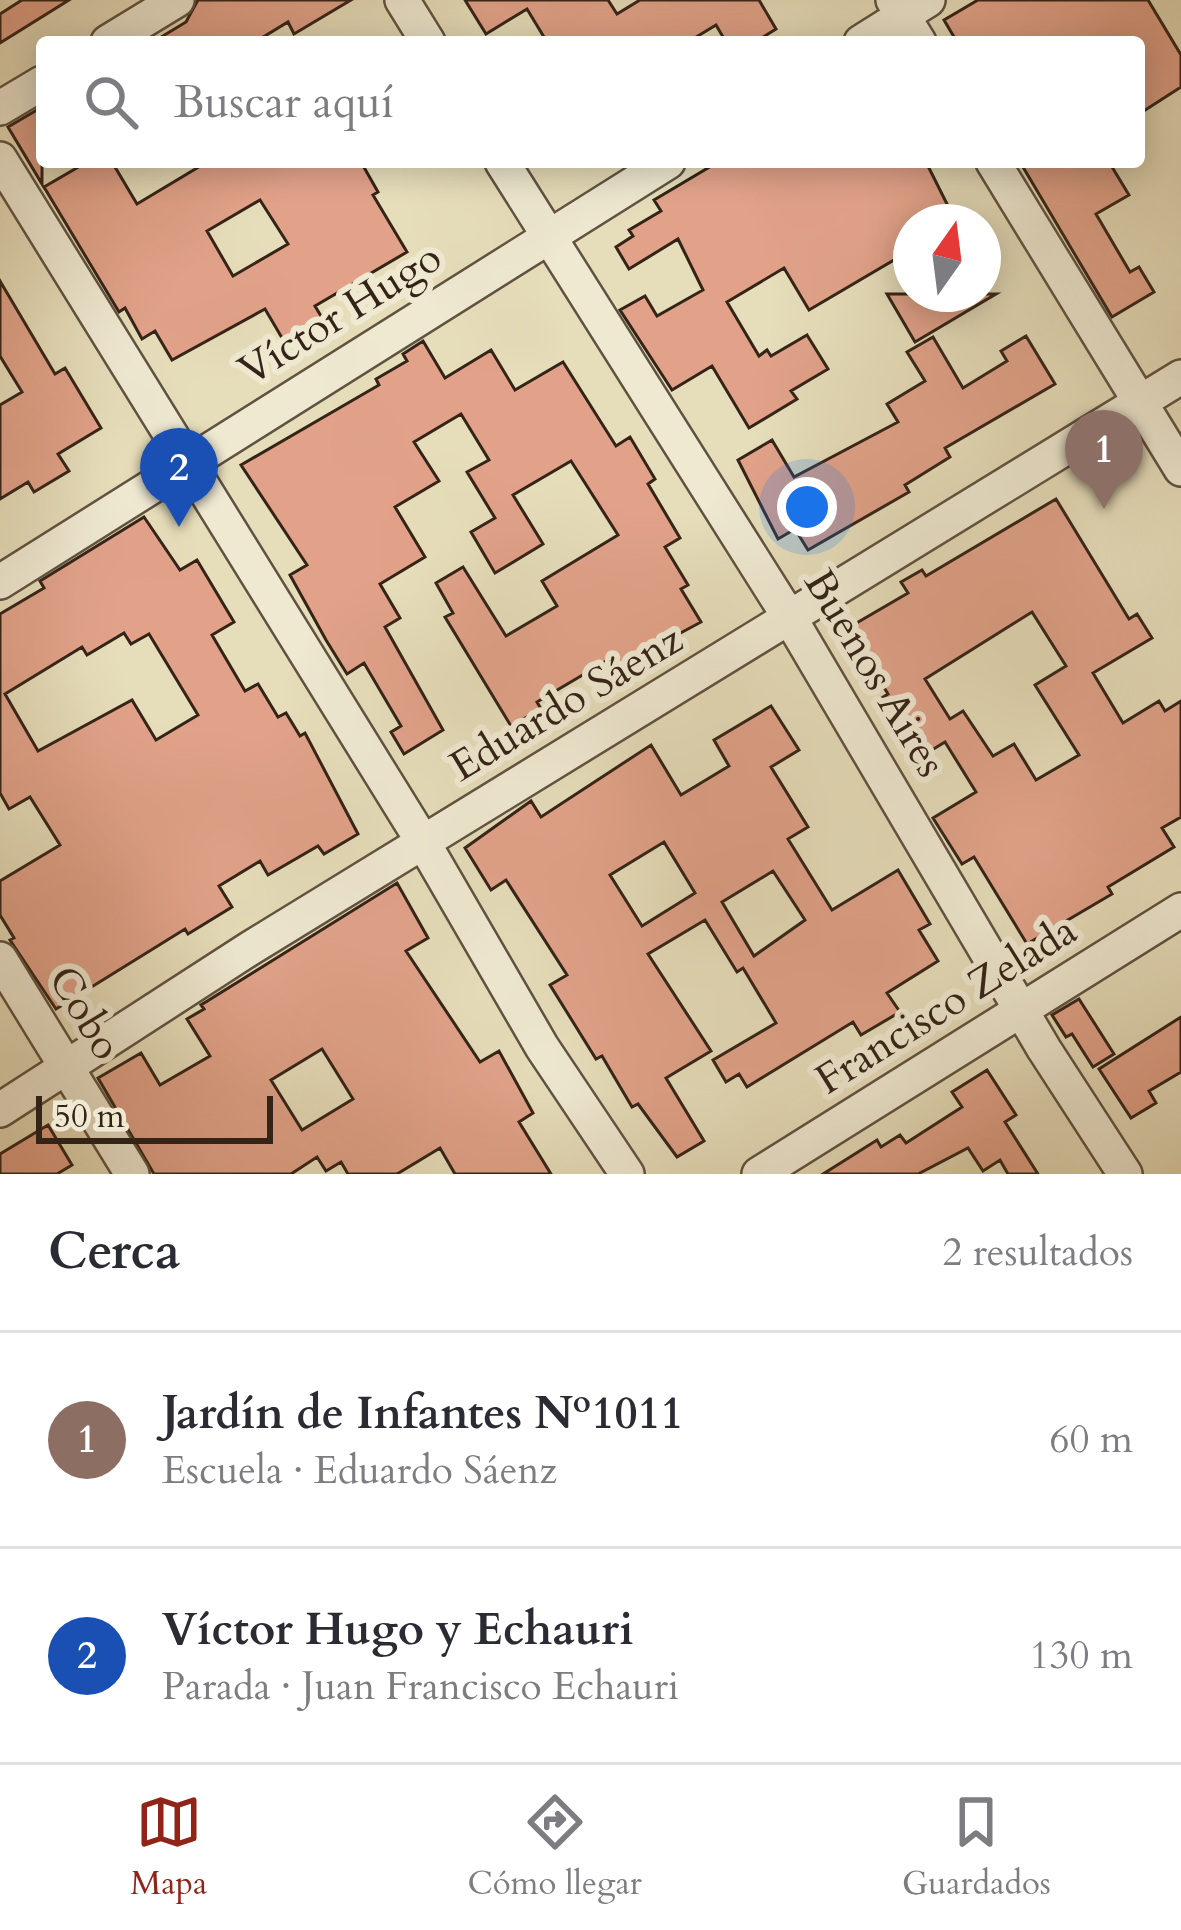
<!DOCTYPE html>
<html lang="es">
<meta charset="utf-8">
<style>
:root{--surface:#fff;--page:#f7f7f7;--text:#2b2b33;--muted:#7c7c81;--line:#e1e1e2;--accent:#8f2418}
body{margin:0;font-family:Cardo,serif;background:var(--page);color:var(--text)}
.compass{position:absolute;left:893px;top:204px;width:108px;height:108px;border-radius:50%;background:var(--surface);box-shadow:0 6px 30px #0003;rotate:14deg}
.scale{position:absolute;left:36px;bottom:30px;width:237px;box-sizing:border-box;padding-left:12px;border:6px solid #342317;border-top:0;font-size:33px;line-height:42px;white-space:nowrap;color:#342317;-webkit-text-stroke:9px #efe9d2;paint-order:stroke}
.you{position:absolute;left:807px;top:507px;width:42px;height:42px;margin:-30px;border:9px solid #fff;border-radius:50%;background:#1a73e8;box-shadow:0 0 0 18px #1a73e833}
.badge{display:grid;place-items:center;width:78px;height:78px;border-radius:50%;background:var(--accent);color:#fff;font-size:39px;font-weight:700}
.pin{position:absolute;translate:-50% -99px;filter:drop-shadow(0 3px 6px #0008)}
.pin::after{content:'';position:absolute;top:63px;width:42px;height:36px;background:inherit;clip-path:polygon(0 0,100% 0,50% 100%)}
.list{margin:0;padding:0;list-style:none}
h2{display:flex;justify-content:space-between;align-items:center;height:156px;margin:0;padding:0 48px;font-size:51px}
h2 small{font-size:39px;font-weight:400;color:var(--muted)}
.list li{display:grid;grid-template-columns:78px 1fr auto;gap:36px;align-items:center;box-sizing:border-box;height:216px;padding:0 48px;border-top:3px solid var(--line)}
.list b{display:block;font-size:45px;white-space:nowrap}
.list p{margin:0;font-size:39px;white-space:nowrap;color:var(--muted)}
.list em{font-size:39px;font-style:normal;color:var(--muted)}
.icon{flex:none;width:66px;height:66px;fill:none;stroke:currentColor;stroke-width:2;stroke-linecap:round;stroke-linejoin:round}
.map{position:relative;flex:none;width:1181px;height:1174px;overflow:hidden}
.search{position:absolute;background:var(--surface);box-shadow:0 6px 30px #0003;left:36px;right:36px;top:36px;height:132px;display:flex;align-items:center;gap:30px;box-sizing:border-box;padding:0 42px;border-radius:12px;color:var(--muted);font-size:45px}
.sheet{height:588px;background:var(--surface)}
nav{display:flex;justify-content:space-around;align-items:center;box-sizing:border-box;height:168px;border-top:3px solid var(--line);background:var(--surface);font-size:33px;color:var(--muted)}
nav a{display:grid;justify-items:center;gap:6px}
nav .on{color:var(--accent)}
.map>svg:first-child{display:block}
.building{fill:#e1a289;stroke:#342317;stroke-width:3;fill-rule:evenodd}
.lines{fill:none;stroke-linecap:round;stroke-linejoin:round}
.minor-casing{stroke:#605240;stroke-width:38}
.minor{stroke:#efe9d2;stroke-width:33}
.labels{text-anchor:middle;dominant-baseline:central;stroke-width:12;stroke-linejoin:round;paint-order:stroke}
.street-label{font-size:42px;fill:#342317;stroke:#efe9d2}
</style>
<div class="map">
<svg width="1181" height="1174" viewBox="0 0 1181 1174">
<rect width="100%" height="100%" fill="#e6ddba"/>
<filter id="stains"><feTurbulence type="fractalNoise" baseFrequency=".00167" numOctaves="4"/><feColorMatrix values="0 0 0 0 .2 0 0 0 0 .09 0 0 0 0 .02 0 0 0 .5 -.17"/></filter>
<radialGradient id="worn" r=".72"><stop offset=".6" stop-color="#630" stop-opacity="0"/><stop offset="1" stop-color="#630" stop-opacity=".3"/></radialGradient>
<path class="building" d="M22 0H69L0 43V14Z
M198 0H351L294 34 288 22 255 42H153L186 22Z
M465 0H608L617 14 640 0H759L776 29 755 42H726L716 25 688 42H547L527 9 486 34Z
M978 0H1148L1181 55V87L1139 114V42H957L944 20Z
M42 107V184L8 127Z
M87 162H112L137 204 207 162H361L378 192 373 195 407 252 315 306 324 321 285 343 265 309 172 360 155 331 142 339 125 308 119 312 44 187ZM260 200 288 244 233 276 207 231Z
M718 162H926L956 222H911V250L809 310 784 268 727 302 759 356 767 350 771 356 807 335 828 369 791 391 797 399 749 428 712 366 672 390 620 310 645 296 657 316 703 290 678 239 629 269 616 247 633 236 629 230 661 211 654 200Z
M1020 162H1109L1129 195 1096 214 1130 272 1139 267 1154 292 1112 317Z
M0 281 55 374 65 368 101 428 58 454 69 471 34 492 28 482 0 499V405L22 392 0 356Z
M887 294H996L915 342Z
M1026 336 1055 384 945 448 950 457 905 485 909 492 808 550 795 529 778 539 738 460 772 440 794 477 898 422 887 404 925 381 907 352 933 337 963 388 1007 361 1001 351Z
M423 341 445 378 491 350 515 390 563 362 616 446 630 437 655 479 648 484 680 538 665 547 688 585 681 589 701 622 619 666 613 657 537 702 541 709 511 726 445 617 453 613 436 583 463 567 506 636 557 606 542 581 618 535 571 461 513 495 543 544 495 573 471 532 495 518 467 472 489 460 461 414 414 442 439 481 395 507 425 557 380 584 400 618 385 627 443 730 404 754 391 732 401 726 364 663 347 674 326 640 290 575 307 565 241 465 379 385 376 379 407 361 403 354Z
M1056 499 1129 619 1137 614 1152 638 1093 673 1123 723 1159 701 1165 711 1181 701V817L1162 828 1174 847 1108 887 1112 894 1027 944 974 857 962 864 933 818 976 792 945 742 922 756 903 727 896 731 877 701 888 694 848 628 908 593 901 582 922 570 926 576ZM1032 612 1066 666 1035 685 1079 755 1036 780 1014 744 993 756 963 711 950 719 925 679Z
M144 517 180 570 197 560 234 622 212 635 245 691 258 684 278 717 286 713 300 736 305 733 358 834 324 854 318 846 268 875 260 861 219 886 232 907 188 934 185 929 56 1009 10 940 14 938 0 915V881L60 845 30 797 9 809 0 793V614L44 588 40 581ZM124 633 131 644 149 634 198 715 156 740 132 700 38 751 5 694 82 647 87 655Z
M771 706 799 750 771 767 808 827 788 839 832 910 898 870 930 924 919 930 938 961 887 993 900 1012 861 1035 853 1022 747 1087 739 1074 726 1082 713 1060 776 1023 743 968 737 972 705 920 648 954 711 1051 666 1078 704 1141 677 1157 638 1104 632 1107 602 1056 596 1059 550 985 567 975 506 880 491 890 465 848 531 801 541 817 651 745 681 795 729 766 714 740ZM664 842 695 893 642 926 610 875ZM773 871 805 920 754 956 722 902Z
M397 883 428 938 406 951 480 1062 499 1051 533 1113 519 1122 551 1174H455L440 1148 397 1174H348L341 1162 326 1171 317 1157 291 1174H154L98 1078 141 1053 160 1085 210 1056 187 1019 204 1009 201 1005ZM322 1049 353 1099 302 1130 271 1080Z
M1079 999 1114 1054 1093 1067 1072 1034 1066 1037 1052 1015Z
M1181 1017V1072L1149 1091 1156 1103 1131 1118 1099 1069Z
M987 1070 1016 1115 1005 1122 1038 1174H1008L1000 1160 983 1171 968 1148 918 1174H823L877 1140 881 1147 900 1135 906 1143 962 1107 952 1092Z
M48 1125 72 1165 57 1174H0V1154Z"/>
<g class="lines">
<g class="minor-casing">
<path id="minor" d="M402 0 428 42
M893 0 919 42
M108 42 177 0
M861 42 928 0
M0 108 42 83
M0 159 423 842 542 1047 627 1174
M502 162 791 620 1044 1049 1125 1174
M993 162 1181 469
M0 582 668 162
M0 959 132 1174
M0 1110 249 949 1181 377
M759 1174 1181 910"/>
</g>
<use href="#minor" class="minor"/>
</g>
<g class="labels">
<g class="street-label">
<text transform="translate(340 314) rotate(-32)">Víctor Hugo</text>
<text transform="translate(875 673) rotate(59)">Buenos Aires</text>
<text transform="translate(566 703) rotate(-31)">Eduardo Sáenz</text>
<text transform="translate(946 1005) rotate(-32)">Francisco Zelada</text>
<text transform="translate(85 1013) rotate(59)">Cobo</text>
</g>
</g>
<rect width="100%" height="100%" filter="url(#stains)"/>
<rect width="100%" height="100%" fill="url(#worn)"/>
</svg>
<svg class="compass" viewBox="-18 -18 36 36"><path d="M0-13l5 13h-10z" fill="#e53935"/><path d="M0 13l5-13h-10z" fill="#7c7c81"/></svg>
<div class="scale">50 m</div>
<div class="you"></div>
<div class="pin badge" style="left:1104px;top:509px;background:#8d6e63">1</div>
<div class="pin badge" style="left:179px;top:527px;background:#1a4fb4">2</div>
<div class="search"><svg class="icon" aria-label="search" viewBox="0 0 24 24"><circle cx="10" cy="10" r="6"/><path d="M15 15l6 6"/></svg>Buscar aquí</div>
</div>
<section class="sheet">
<h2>Cerca<small>2 resultados</small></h2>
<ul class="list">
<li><span class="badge" style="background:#8d6e63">1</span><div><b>Jardín de Infantes Nº1011</b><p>Escuela · Eduardo Sáenz</p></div><em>60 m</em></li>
<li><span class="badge" style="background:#1a4fb4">2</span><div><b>Víctor Hugo y Echauri</b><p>Parada · Juan Francisco Echauri</p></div><em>130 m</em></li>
</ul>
</section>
<nav>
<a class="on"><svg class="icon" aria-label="map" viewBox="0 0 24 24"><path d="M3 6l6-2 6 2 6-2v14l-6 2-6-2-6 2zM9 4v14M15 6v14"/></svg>Mapa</a>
<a><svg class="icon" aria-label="directions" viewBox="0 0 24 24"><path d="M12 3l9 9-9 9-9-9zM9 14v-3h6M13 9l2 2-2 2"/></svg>Cómo llegar</a>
<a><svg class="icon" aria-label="saved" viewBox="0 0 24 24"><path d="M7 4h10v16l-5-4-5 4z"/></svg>Guardados</a>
</nav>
